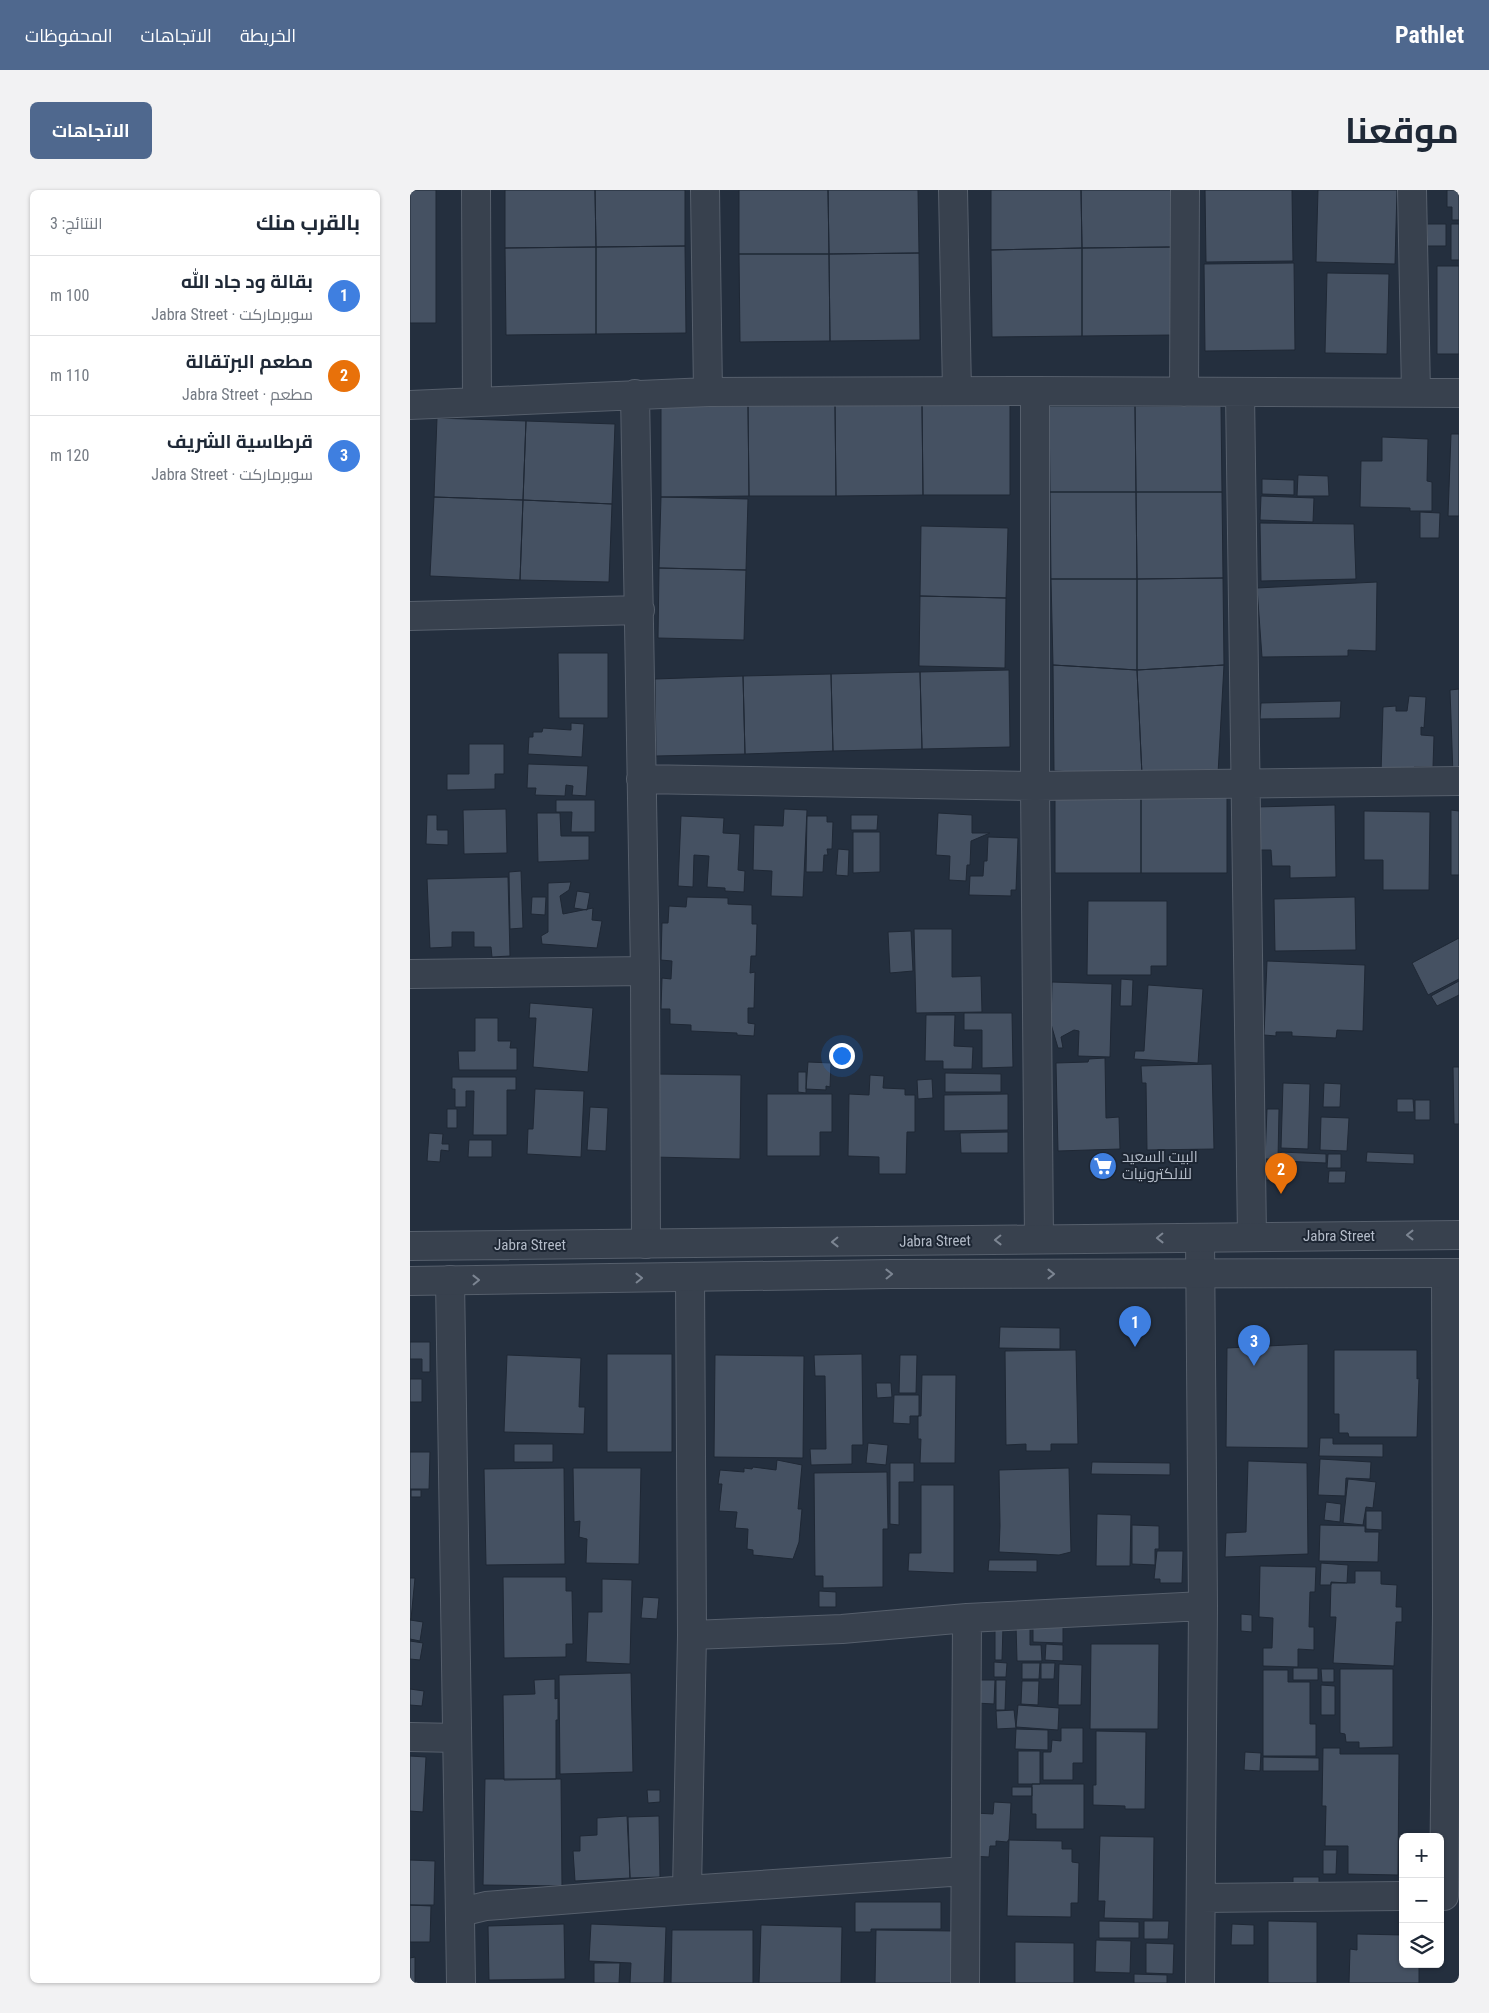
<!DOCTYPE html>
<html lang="ar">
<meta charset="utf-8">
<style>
:root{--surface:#fff;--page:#f2f2f3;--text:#1f2937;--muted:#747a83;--line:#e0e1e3;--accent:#4f688e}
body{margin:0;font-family:"Roboto Condensed",Cairo,sans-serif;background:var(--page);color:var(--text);direction:rtl}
.controls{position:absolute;right:15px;bottom:15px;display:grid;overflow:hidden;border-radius:8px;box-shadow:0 1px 4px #0004}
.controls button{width:45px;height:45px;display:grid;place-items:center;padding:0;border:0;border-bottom:1px solid var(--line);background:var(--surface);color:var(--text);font:25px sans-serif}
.you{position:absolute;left:431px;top:865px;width:18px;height:18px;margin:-12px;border:4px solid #fff;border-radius:50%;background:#1a73e8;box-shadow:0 0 0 8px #1a73e833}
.badge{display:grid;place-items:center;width:32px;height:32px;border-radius:50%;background:var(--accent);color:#fff;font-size:16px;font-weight:700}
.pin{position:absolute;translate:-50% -41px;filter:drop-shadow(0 1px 2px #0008)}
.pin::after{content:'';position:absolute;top:26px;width:18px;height:15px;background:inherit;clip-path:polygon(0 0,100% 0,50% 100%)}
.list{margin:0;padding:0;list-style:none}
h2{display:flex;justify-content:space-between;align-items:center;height:65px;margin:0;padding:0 20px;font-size:21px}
h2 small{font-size:16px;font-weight:400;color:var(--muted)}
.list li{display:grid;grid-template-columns:32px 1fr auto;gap:15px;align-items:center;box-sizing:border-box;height:80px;padding:0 20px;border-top:1px solid var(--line)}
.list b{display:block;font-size:19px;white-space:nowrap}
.list p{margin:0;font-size:16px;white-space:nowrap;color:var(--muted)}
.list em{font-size:16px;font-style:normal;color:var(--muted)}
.icon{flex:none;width:28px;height:28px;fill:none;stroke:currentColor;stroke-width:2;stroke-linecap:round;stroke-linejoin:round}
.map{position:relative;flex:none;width:1049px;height:1793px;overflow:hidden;direction:ltr;border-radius:8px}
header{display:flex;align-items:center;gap:30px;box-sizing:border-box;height:70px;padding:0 25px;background:var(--accent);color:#fff}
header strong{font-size:24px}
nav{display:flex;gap:28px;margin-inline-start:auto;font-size:18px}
.intro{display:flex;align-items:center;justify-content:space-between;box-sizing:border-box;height:120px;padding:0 30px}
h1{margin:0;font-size:35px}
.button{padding:12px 22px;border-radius:8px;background:var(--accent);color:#fff;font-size:18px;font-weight:700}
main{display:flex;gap:30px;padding:0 30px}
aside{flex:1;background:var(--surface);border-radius:8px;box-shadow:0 1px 4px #0004}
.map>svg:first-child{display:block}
.building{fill:#455162;stroke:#1f2835}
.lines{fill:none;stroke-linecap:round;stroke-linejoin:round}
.minor-casing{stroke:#565f6c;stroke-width:30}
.tertiary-casing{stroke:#565f6c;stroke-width:30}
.minor{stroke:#38414e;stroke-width:28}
.tertiary{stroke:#38414e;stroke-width:28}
.oneway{stroke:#7c8592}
.labels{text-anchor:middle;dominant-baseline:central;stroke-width:4;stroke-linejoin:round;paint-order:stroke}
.poi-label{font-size:15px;fill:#b4bcc9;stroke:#1d2633;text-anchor:start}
.street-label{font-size:15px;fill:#b4bcc9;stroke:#1d2633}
</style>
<header>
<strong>Pathlet</strong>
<nav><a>الخريطة</a><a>الاتجاهات</a><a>المحفوظات</a></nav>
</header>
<div class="intro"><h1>موقعنا</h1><a class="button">الاتجاهات</a></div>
<main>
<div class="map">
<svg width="1049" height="1793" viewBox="0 0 1049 1793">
<rect width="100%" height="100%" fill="#242f3e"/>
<path class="building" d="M0 0H26V133H0Z
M95 0H185L186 57 95 58Z
M185 0H275V56L186 57Z
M329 0H418L419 64H329Z
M418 0H508L509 63 419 64Z
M581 0H671L672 58 581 60Z
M671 0H761V57L672 58Z
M795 0H882L883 71 796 72Z
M908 0H987L985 74 906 72Z
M1037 0H1049V30H1042V17H1037Z
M1017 34H1036V56H1017Z
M1041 34H1049V70H1041Z
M275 56 276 143 186 144V57Z
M186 57V144L96 145 95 58Z
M761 57 762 145 672 146V58Z
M672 58V146L582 147 581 60Z
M509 63 510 150 420 151 419 64Z
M329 64H419L420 151 330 152Z
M884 73 885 160 795 161 794 74Z
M1027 76H1049V164H1027Z
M917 83 979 84 977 164 915 163Z
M600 213V305H513L512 214Z
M512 214 513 305 426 306 425 215Z
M338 215H425L426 306H339Z
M338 215 339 306 251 307V216Z
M639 216H725L726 302H640Z
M725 216H811L812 302H726Z
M27 228 116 231 113 310 24 307Z
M116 231 205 234 202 314 113 310Z
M1041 244H1049V326H1038Z
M972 247 1018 249 1017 291 1022 292V321H1000V318L950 317 951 271H972Z
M888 285 918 286 919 306H887Z
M852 289 884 290V305L852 304Z
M640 302H726L727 389H641Z
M726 302H812L813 388 727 389Z
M851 306 904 308 903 332 850 330Z
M24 307 113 310 110 390 20 386Z
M251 307 338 309 336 380 249 378Z
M113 310 202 314 199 392 110 390Z
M1010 322 1030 323 1029 348H1010Z
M850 333 944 334 946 389 851 391Z
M511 336 598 338 596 408 510 406Z
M249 378 336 380 334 450 248 448Z
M813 388 814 475 727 480V389Z
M641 389H727V480L643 475Z
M967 392 966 461 938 460V466L852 467 847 398Z
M510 406 596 408 595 478 509 476Z
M148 463H198V528H149Z
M643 475 727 480 732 585 644 581Z
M814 475 808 584 732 585 727 480Z
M599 480 600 557 512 559 510 482Z
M510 482 512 559 423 561 421 484Z
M421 484 423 561 335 564 333 486Z
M333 486 335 564 246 566 245 489Z
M1049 499V585H1043L1040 500Z
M999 506 1016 507 1014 538 1011 537V545L1024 546 1023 577H1004V584L971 583 973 517 986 516V521H997Z
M931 511 930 528 850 529 851 513Z
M161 533 174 534 172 567 118 564 119 547H123V542H132L133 538 161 540Z
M59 554H94V584H85V599L37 600V584H59Z
M118 574 178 576 176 606 162 605 163 596 156 595 155 606 125 605 126 598H117Z
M731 596H817V683H731Z
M731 596V683H645V597Z
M146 610H185V642H161L162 622H146Z
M925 615 926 687 880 688V676H862L861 660H847L846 617Z
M96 619 97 663 54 664 53 620Z
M374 619 397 620 393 707 361 706 362 681 343 680 344 635 373 636Z
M1041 620 1049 621V685H1041Z
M954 621 1020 622 1019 700H973V670H954Z
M127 623H150L151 646H179V670L128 672Z
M528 623 562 625V643H580L561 651 560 675H557L556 691 539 690 540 666 526 665Z
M17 625H27V640H38V655L16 654Z
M441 625H468L467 640H441Z
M271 626 314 628 313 643 330 644 328 680 335 681 334 702 315 701V698L297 697 299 666 284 665 283 697 268 696Z
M397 626H417V632H423L422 659H417L418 665H414L413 682H396Z
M443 642H470V682L443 683Z
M578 647 608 648 606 700H601V706L559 705 560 686H573L574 671H577Z
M428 659 439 660 438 686 426 685Z
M111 681 113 738 100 739 99 682Z
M98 687 100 766 82 767 81 757H64V742H42V757L20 758 17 689Z
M161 692 159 700 150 706 153 724 183 718 182 730 192 731 187 758 132 754 131 746 138 742V693Z
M167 701 180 703 177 720 164 718Z
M122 707H136L135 725 121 724Z
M277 707 318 708V714L342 715V734H347L346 766H341L340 783 345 782 344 818H338V833L345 834 344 846 327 845V843L281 841V835L260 834V819H251L252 788 261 789 262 771 251 770 252 733H258L259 716 276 717Z
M945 707 946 760 865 761 864 709Z
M678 711H757V776H741V785H677Z
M504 739H542V787L571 786 572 822 506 823Z
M501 741 503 781 480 783 478 742Z
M1049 748V789L1018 805 1002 773Z
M857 771 955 775 953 841 927 840 926 848 882 846V842H866V846L854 845Z
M711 789 723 790 722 816H710Z
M1049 791V805L1027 816 1021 806Z
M642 792 702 794 700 867 668 866 669 841 664 840 651 847 653 858H648L641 834Z
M738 795 793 799 788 873 724 869 725 861H734Z
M120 813 183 818 178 882 123 877 126 828H119Z
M554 823H602L603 877 572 878V840H554Z
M516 825H545L544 856 563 857 562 879H533V871H515Z
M65 828H88V851H101L100 858H107V880H49L48 861H65Z
M695 868 696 928 709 927 710 959 648 961 646 873 678 872 679 869Z
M398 872 421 873 420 897 416 896V900L396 899Z
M802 874 804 959 737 960 736 893H732L731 876Z
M1043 877H1049V934H1044Z
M388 882H396V903L388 902Z
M535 883 591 884V902H535Z
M244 884 331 885 330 969 243 967Z
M460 885 474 886 473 898 495 899V905H505V942H497L496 984H469V967L438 966 439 904 459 905Z
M42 887H106V900H97V945H63L64 901H56V917H45V899H42Z
M522 889 523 908 508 909 507 890Z
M873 893 900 894 898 959 871 958Z
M914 893 931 894 930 917H913Z
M125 899 174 901 171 967 117 964 118 939H123Z
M357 904H422V942H410V966H357Z
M598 904V940L534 941V905Z
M987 909H1003L1004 922H987Z
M1005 910H1020V930H1005Z
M180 917 198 918 196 961 177 960Z
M37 919H47V938H37Z
M857 919H869L868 969H855Z
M911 927 939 928 937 961 910 960Z
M598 942V963H551L550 943Z
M19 943 33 944 32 954H39V961L31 960 30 972 17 971Z
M59 950H82V967H58Z
M871 962 916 964V973L871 971Z
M957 962 1004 964V974L956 972Z
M918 964H931V978H917Z
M856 974H874L873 991 856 990Z
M919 981H936L935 993H918Z
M590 1137 650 1138V1159L589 1158Z
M0 1152H20V1182H12V1169H0Z
M898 1154V1258L816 1257 817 1158Z
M666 1160 668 1254H641V1261H616V1254L596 1255 595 1161Z
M924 1160H1007V1189L1009 1188 1007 1247H939L938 1243H929V1224H924Z
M197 1164H262V1262H197Z
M452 1164 453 1255H442V1274L401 1275 400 1259H416L415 1186H405L404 1165Z
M97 1165 171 1168 169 1217H175L174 1244 94 1242Z
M305 1165 394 1166 393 1268 304 1267Z
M490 1165H507L506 1203H489Z
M512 1185H546L545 1273H510L511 1249H508V1226H511Z
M0 1189H12V1212H0Z
M466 1193H481L482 1207 467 1208Z
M484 1205H509V1226H500V1234L483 1233Z
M910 1248H923V1254H973V1267L909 1266Z
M458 1253 478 1255 476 1275 456 1273Z
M104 1254H143V1272H104Z
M0 1262H20L19 1299H0Z
M910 1269 961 1272 960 1289 936 1288 935 1306 908 1305Z
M367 1270 392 1275 388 1319H392L389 1352 383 1369 343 1365V1360L337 1359 338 1339 325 1338 327 1322 309 1321 312 1294H308L310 1280 334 1282V1278L342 1279 343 1277 366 1280Z
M838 1271 897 1273 898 1364 815 1367 816 1343 836 1342Z
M682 1272 760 1273V1285L681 1284Z
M480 1273H504V1292H489V1335L480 1334Z
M154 1278 155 1374 76 1375 74 1279Z
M163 1278H231L229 1374 176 1373 177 1349 169 1347 170 1331 164 1332Z
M659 1278 661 1362 649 1365 589 1362 590 1336 589 1280Z
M477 1282 478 1339H473V1397L413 1398V1386H405L404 1283Z
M938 1289 966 1292 963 1318 956 1317 953 1335 933 1333Z
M511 1295H544V1383L498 1381 499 1363H511Z
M1 1300H11V1307H1Z
M916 1312 931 1314 930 1332 914 1330Z
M956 1321H972V1340L956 1339Z
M687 1324 721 1325 720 1376H686Z
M722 1335 749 1336V1359H745V1375L722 1374Z
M910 1335 955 1336V1342H969L968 1372 909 1371Z
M747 1361H773L772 1393H750V1389H744Z
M579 1370H627V1382L578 1381Z
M911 1373 938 1375 937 1393 921 1392V1395H910Z
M850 1376 906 1377 905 1402H900L899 1437H904V1460L888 1459V1477L853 1476V1458H862L863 1428 849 1427Z
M945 1381H971V1394L987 1395 986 1417H992V1432H986L984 1476 923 1473 926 1427H920L921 1393H945Z
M93 1387H156V1401H162L163 1454H156V1467L94 1468Z
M0 1388H5L1 1429H0Z
M192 1389 222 1390 220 1474 176 1472 178 1422H192Z
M409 1401 426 1402V1417H409Z
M233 1407 249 1408 247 1429 231 1428Z
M831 1424 842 1425V1442L831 1441Z
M0 1430 13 1432 10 1451 0 1449Z
M585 1435 593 1436 592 1470H585Z
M606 1435H620V1455H631L632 1471H607Z
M623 1435 653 1436V1453L623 1452Z
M0 1451 13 1453 10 1470 0 1469Z
M636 1454 653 1455V1471L635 1470Z
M681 1454H749L748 1539H680Z
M584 1472 597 1473 596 1487H584Z
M612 1473H630L629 1489H612Z
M631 1473H645L644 1489H631Z
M649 1474 672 1475 671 1515H648Z
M883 1478H908V1490H883Z
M911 1479H924V1492H912Z
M930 1479H983V1557L949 1558V1552H936L935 1544 930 1543Z
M853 1480H878V1492H900V1534H906V1566H853Z
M221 1483 223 1582 150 1584 149 1485Z
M145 1489V1509L148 1508V1530H146V1589L94 1590 93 1505 125 1504 124 1490Z
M562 1490H585L584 1514 566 1513Z
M586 1490H596L595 1520H586Z
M612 1491H629L628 1515 611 1514Z
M911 1495 925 1496V1525H911Z
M0 1499 14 1501 12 1516 0 1515Z
M608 1515 649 1518 648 1540 606 1537Z
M604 1520 606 1538 587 1539 586 1521Z
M651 1538H673V1573H663V1590H633V1562H641L642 1550 651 1551Z
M606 1539 638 1540V1560L605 1559Z
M686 1541 736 1542 735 1619H715V1616L683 1615V1595H686Z
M913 1558H930V1564H989L988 1685 938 1684V1656H915L916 1616H912Z
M608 1561H630V1594H608Z
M835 1562 851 1563 850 1581 834 1580Z
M0 1566 16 1567 13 1622 0 1621Z
M853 1567 909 1568V1581H853Z
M75 1589H151L152 1696 73 1695Z
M622 1594H674V1639H626V1624H622Z
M602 1597H622V1606H602Z
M237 1600H250V1612L238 1613Z
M584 1612 601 1613 599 1649 597 1652 586 1651V1656H580L579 1667 559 1666 565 1623 583 1624Z
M217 1626 220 1688 165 1691 163 1661H170V1646L187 1645V1628Z
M249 1626 250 1687 220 1688 218 1627Z
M690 1646 744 1647 743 1729 694 1728 695 1711H688Z
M599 1650 652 1651V1659H662V1672L669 1673 668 1713H661V1727L597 1726Z
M913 1660H927L926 1684H913Z
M0 1670 25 1671 24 1715H0Z
M883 1687H909V1696H883Z
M445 1712H531V1739H461V1742H445Z
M0 1715 21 1716 20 1752H0Z
M689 1731 729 1732V1748H689Z
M734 1731H759L758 1749H734Z
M858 1731 907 1732V1793H858Z
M154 1734 155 1789 79 1790 78 1736Z
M181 1734 256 1737 254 1793H220L221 1773 179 1771Z
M822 1734 844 1735V1755H821Z
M351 1735 432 1737 431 1793H349Z
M262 1740H343V1793H261Z
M466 1740 543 1741V1793H465Z
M947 1744 993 1745V1774H1009V1793H939L940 1759 947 1760Z
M686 1750 721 1751 720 1783 685 1782Z
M605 1752 664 1753V1793H605Z
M736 1753 764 1754 763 1784 736 1783Z
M5 1767V1793H0V1768Z
M184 1773H210L209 1793H184Z
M724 1784 757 1785V1793H724Z"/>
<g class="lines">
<g class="minor-casing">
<path id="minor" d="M66 0 67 211
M295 0 298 202
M543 0 547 201
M1002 0 1006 203
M625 201V596L629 1049
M774 202 775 0
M830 203 842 1046
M225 204 235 781 236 1054
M0 215 298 202 625 201 1049 203
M0 426 230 420
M231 589 625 596 1049 591
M0 784 235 781
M40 1090 51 1793
M282 1445 432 1439 557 1428 793 1416
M0 1547 47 1548
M277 1700 282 1445 280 1087
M1034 1706 1037 1423 1036 1083
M791 1708 993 1706
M51 1722 76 1716 277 1700 555 1681
M555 1793 557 1428
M790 1793 793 1416 790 1048"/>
</g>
<g class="tertiary-casing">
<path id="tertiary" d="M0 1056 1049 1045
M0 1091 481 1084 1049 1083"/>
</g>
<use href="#minor" class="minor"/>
<use href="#tertiary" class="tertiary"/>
</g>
<defs><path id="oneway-chevron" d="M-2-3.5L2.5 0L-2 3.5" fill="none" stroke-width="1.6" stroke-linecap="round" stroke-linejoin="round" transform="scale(1.25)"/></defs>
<g class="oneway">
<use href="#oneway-chevron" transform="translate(1000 1045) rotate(180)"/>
<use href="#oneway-chevron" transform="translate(750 1048) rotate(179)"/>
<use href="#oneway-chevron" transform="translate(588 1050) rotate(179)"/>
<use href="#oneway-chevron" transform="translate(425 1052) rotate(179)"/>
<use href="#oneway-chevron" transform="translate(479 1084) rotate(-1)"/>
<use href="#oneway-chevron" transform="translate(641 1084)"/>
<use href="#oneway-chevron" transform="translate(229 1088) rotate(-1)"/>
<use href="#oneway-chevron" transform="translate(66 1090) rotate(-1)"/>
</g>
<defs>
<g id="supermarket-disc" transform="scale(1.4375)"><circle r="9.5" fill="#3f7fe0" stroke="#1d2633"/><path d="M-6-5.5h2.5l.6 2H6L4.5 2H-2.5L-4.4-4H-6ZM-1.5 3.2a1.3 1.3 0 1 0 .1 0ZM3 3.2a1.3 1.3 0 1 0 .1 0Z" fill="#fff"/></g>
</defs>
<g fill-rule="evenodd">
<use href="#supermarket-disc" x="693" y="976"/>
</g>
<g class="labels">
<g class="poi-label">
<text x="712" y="967">البيت السعيد<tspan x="712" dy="17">للالكترونيات</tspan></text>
</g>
<g class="street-label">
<text x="929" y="1046">Jabra Street</text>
<text transform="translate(525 1051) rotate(-1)">Jabra Street</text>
<text x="120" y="1055">Jabra Street</text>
</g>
</g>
</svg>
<div class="controls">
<button>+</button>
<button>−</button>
<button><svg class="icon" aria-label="layers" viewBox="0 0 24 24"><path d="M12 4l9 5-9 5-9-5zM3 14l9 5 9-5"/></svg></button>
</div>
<div class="you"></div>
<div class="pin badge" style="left:725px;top:1157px;background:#3f7fe0">1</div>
<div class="pin badge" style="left:871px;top:1004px;background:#e8710a">2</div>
<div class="pin badge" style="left:844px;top:1176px;background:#3f7fe0">3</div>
</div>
<aside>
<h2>بالقرب منك<small>النتائج: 3</small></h2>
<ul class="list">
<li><span class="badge" style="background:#3f7fe0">1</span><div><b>بقالة ود جاد الله</b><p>سوبرماركت · Jabra Street</p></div><em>100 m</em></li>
<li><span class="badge" style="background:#e8710a">2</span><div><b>مطعم البرتقالة</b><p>مطعم · Jabra Street</p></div><em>110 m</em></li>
<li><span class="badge" style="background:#3f7fe0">3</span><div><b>قرطاسية الشريف</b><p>سوبرماركت · Jabra Street</p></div><em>120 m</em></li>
</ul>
</aside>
</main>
